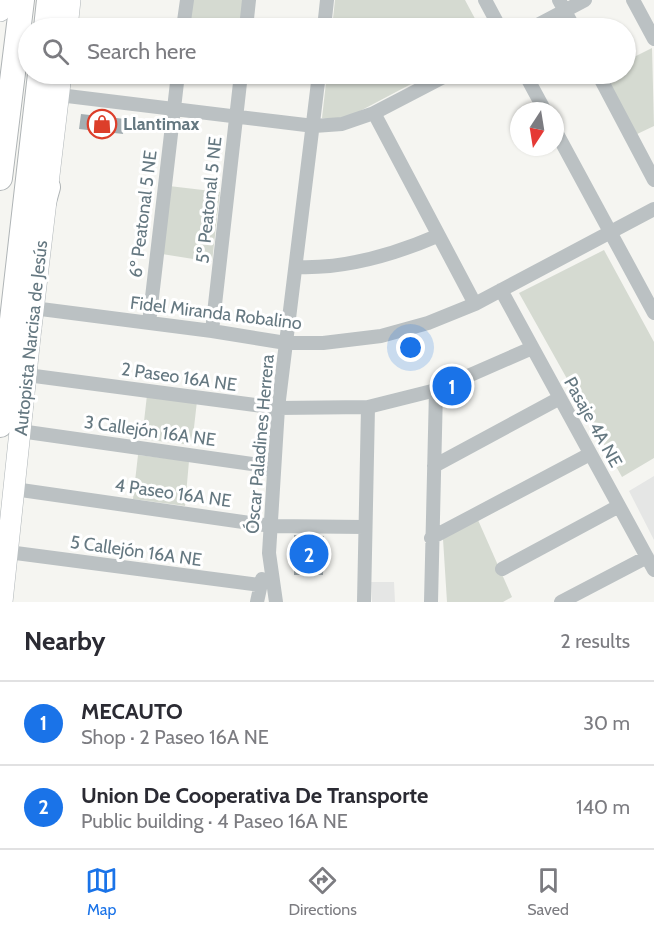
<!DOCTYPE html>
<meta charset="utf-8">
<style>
:root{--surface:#fff;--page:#f2f2f3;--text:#2b2b33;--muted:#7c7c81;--line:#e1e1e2;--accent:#1a73e8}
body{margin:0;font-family:Cabin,sans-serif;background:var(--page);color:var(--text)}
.compass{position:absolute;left:510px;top:102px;width:54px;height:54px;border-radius:50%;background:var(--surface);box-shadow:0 2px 4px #0004;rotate:192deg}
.you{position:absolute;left:411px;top:348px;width:21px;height:21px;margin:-15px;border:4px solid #fff;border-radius:50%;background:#1a73e8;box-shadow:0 0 0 9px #1a73e833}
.badge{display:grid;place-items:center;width:39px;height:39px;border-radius:50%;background:var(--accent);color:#fff;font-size:20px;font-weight:700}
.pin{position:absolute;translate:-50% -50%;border:3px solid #fff;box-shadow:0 2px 6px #0006}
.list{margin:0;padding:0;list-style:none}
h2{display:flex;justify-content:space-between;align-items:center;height:78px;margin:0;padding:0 24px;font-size:26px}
h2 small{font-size:20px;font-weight:400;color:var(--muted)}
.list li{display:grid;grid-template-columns:39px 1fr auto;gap:18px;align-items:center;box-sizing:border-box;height:84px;padding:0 24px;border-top:2px solid var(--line)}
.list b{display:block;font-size:22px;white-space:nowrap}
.list p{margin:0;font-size:20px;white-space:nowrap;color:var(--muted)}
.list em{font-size:20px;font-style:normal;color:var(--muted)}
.icon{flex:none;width:33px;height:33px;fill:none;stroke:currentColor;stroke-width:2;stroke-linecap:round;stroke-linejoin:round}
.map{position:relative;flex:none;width:654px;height:602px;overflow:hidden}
.search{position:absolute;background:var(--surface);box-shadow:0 2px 4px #0004;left:18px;right:18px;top:18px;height:66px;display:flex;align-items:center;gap:15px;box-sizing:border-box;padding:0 21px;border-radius:33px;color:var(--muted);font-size:22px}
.sheet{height:246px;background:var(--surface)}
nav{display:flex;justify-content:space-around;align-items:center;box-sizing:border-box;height:84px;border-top:2px solid var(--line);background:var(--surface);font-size:16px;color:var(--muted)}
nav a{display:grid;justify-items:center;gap:3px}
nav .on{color:var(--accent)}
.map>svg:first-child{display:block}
.built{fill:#e5e6e5}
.green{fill:#d5dad1}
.building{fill:#a4aeb2}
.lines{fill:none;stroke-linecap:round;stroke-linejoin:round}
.primary-casing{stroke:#afb5b8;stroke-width:22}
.highway-casing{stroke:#afb4b6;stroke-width:26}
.street{stroke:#bbc1c3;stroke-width:14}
.primary{stroke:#fff;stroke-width:21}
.highway{stroke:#fff;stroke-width:24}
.labels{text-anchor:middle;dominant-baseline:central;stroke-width:6;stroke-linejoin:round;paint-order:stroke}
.poi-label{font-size:18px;font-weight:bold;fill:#657881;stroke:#fff;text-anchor:start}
.street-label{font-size:18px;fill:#657881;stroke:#fff}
</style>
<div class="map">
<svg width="654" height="602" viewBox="0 0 654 602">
<rect width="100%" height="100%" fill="#f5f5f1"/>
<path class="built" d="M654 476V540L629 491Z
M371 582H394L395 602H372Z"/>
<path class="green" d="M190 0H244L241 28H187Z
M335 0H465L480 28H332Z
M652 48 654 126 633 136 601 74H626V61Z
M327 74H430L343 120 322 118Z
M169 186 220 192 212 262 162 254Z
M604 250 654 342V458L622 477 519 293Z
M147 395 197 401 192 445 142 439Z
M138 455 189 461 185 506 133 499Z
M478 520 512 597 503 602H447L443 539Z"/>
<path class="building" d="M81 114 125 119 123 134 79 129Z
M294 535 324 536 323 575H294Z"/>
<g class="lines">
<g class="primary-casing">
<path id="primary" d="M0 11 1 0
M67 28 70 0
M2 602 30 336 61 74"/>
</g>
<g class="highway-casing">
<path id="highway" d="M46 28 49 0
M0 178 22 0
M32 244 48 187
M0 425 40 74"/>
</g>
<path class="street" d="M485 0 500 28
M559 0 574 28
M633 0 654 39
M183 28 187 0
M246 28 249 0
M324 28 327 0
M532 28 585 0
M525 74 545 111
M598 74 654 180
M59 95 314 126 342 124 374 113 449 74
M374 113 475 304
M555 130 654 313
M297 267C346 269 393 255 437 236
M501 290 654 570
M33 308 212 331 286 343H323L381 336 428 323 475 304 654 209
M149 323 178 74
M212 331 241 74
M27 375 278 408 368 407 436 390 532 348
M20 431 252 464 274 471
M434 466 560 398
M14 489 271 526 364 527
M431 538 590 454
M8 552 260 585
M502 569 619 506
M257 602 262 579
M276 602 269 553 278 408 319 74
M364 602 368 407
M431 602 436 390
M561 602 647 557"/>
<use href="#primary" class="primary"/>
<use href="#highway" class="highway"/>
</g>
<defs>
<g id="shop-ring" transform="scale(1.5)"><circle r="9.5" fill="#fff" stroke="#dc3e2a" stroke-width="1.5"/><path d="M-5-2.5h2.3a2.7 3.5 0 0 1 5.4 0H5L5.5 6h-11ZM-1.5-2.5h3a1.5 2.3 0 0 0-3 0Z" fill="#dc3e2a"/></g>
</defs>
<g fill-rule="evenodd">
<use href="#shop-ring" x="102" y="124"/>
</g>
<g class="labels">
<g class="poi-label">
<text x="123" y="124">Llantimax</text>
</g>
<g class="street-label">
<text transform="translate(209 200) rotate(-84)">5º Peatonal 5 NE</text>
<text transform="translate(143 214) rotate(-83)">6º Peatonal 5 NE</text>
<text transform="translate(216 313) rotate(7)">Fidel Miranda Robalino</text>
<text transform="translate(31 338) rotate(-84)">Autopista Narcisa de Jesús</text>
<text transform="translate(179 377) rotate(8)">2 Paseo 16A NE</text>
<text transform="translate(593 422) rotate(61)">Pasaje 4A NE</text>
<text transform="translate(150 431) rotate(8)">3 Callejón 16A NE</text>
<text transform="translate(260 444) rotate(-85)">Óscar Paladines Herrera</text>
<text transform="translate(173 493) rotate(8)">4 Paseo 16A NE</text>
<text transform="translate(136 551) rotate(8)">5 Callejón 16A NE</text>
</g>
</g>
</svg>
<svg class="compass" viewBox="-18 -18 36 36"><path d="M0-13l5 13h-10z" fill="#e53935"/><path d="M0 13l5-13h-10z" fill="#7c7c81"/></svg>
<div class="you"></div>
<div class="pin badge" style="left:452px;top:386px">1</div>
<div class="pin badge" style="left:309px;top:554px">2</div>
<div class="search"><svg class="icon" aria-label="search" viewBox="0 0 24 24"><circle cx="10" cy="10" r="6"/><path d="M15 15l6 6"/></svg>Search here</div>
</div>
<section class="sheet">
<h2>Nearby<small>2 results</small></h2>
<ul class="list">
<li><span class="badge">1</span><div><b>MECAUTO</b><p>Shop · 2 Paseo 16A NE</p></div><em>30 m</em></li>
<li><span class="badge">2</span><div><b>Union De Cooperativa De Transporte</b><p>Public building · 4 Paseo 16A NE</p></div><em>140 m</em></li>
</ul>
</section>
<nav>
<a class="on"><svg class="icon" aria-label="map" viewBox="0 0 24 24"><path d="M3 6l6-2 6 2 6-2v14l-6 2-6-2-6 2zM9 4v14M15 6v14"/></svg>Map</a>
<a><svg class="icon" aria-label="directions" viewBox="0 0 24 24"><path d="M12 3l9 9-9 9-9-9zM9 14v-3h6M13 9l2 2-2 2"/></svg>Directions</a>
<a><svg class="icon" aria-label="saved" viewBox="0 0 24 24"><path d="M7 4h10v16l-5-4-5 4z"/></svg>Saved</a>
</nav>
